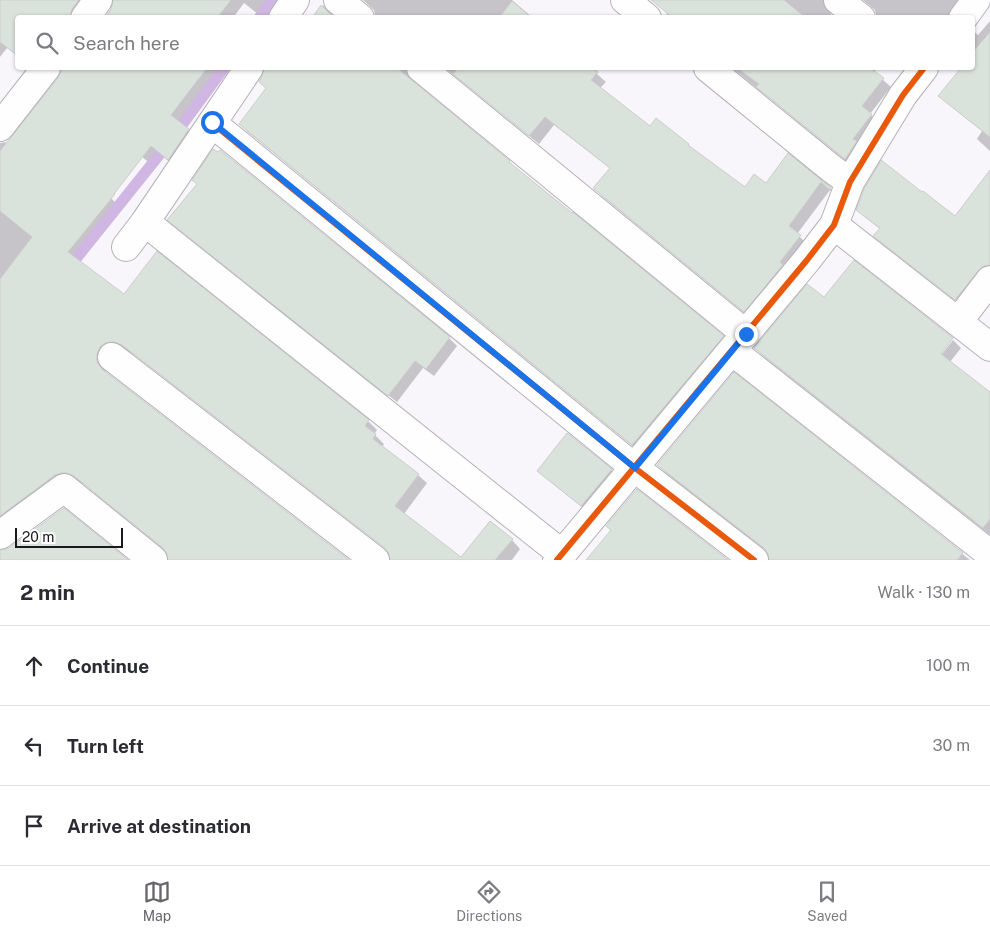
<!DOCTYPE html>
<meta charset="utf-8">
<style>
:root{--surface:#fff;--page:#f2f2f3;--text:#2b2b33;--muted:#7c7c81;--line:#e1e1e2;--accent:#68656b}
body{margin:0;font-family:"Public Sans",sans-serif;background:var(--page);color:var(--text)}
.scale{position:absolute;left:15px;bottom:12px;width:108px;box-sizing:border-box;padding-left:5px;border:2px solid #1b181e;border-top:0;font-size:14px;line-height:18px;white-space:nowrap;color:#1b181e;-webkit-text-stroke:4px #fff;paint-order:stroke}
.stop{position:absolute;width:15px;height:15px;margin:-11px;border:4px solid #1a73e8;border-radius:50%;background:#fff}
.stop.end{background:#1a73e8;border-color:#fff;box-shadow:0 1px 5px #0008}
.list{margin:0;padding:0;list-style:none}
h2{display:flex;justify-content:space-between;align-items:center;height:65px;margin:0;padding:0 20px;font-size:21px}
h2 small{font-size:16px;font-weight:400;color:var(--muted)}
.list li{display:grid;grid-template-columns:32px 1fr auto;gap:15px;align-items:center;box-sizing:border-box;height:80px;padding:0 20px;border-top:1px solid var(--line)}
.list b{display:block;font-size:19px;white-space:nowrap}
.list em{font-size:16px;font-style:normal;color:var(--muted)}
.icon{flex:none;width:28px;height:28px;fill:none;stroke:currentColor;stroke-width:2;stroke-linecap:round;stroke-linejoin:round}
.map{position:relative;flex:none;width:990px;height:560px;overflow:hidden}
.search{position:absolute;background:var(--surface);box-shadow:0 1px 4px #0004;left:15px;right:15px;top:15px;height:55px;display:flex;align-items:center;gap:12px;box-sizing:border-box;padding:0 18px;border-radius:5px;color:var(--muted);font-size:19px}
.sheet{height:305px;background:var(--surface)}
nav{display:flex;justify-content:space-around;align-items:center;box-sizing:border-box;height:70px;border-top:1px solid var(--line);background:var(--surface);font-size:14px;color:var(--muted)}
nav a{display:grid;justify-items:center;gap:2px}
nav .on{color:var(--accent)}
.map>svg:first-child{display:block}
.shadow{fill:#0003}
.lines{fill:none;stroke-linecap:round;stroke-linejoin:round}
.stream{stroke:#d0b6e2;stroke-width:11}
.building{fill:#dae3db;stroke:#cccdcd}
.minor-casing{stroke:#b5b2b8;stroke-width:30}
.minor{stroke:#fefefe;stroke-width:28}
.cycleway-casing{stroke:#fff;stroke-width:9}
.cycleway{stroke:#e8590c;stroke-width:6}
.route{stroke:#1a73e8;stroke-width:6}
</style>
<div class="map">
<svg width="990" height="560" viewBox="0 0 990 560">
<rect width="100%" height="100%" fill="#f8f5fb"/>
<path class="shadow" d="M0 0H94L81 18H18V56L7 48 0 57Z
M114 0H270L259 15 244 3 233 18H106L112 9Z
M363 0H512L533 18H376L374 10Z
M678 0H833L830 6 831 15 833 18H669L666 15Z
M863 0H971L958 17 877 18 875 10Z
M323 5 331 13 332 16 313 18Z
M990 21V151L977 139 982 131 948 104 940 96 963 68H972V31H973L978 35Z
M62 68H222L180 123 197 139 177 168 160 154 152 165 63 93Z
M274 68H417L414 75 415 84 509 162 518 170 723 337 731 345 641 453 249 133 240 124 267 88 262 83Z
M445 68H590L606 82 600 88 650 127 688 145 697 153 745 189 767 184 788 155 830 189 838 197 830 190 797 234 808 245 753 320 603 197 595 188 611 169 554 125 539 144Z
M732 68H878L874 72 891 87 870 114 880 124 854 167Z
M13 138 111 198 120 207 77 260 124 296 157 253 368 421 377 430 374 434 384 444 382 447 418 475 427 483 404 514 461 559 512 540 520 549 512 560H391L390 552 132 353 124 350 105 364 106 372 347 560H169L167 552 84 484 77 481 0 531V143L7 142Z
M220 151 449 338 457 346 434 376 423 368 397 402 177 227 198 184Z
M990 172V275L964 307 883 244 875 236 880 229 866 218 858 210 955 217Z
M825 299 938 359 953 340 961 348 950 362 990 403V535L764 357 755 348Z
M734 374 970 560H771L768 552 667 474 658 465Z
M567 435 611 470 620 479 591 514 547 479 538 470Z"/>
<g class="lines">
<path class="stream" d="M259 18 272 0
M67 270 168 144 224 68"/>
</g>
<path class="building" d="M0 0H79L72 9 70 18H18V56L0 42Z
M113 0H231L217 18H105L111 9Z
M651 0H784L806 18H673Z
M512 1 532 18H499Z
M321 5 328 12 335 18H312Z
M990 32V137L938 96 961 68H972V53Z
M61 68H207L171 115 189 129 168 160 151 146 114 194H115L68 252 124 294 157 251 369 420 365 426 376 434 373 439 419 474 395 506 461 557 490 521 513 539 495 560H390L389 554 385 548 122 345 114 342 106 343 100 347 97 354V362L102 369 349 560H168L167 554 163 548 74 476 67 473H61L55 475 0 516V279L32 237 0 211V151L58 78 61 71Z
M264 68H397L510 161 509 162 572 213 573 212 724 336 632 445 239 124 266 88 259 82 262 76Z
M458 68H592L598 72 591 80 650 126 656 118 689 144 688 145 745 187 754 174 766 183 788 153 831 188 830 190 821 182 789 226 801 235 780 262 783 265 744 312 593 188 610 168 545 117 529 136 453 74Z
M737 68H870L884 78 862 106 872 114 853 139 857 141 845 159 756 87 759 84Z
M213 149 218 152 220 150 450 337 426 369 415 361 388 396 167 220 197 184 192 180Z
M881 160 922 192 923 191 955 216 990 170V265L984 266 978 271 955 300 873 236 880 228 856 210 864 189Z
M854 260 953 338 941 354 990 392V519L983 528 754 348 807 284 824 297Z
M734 372 963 553 957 560H769L768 554 764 548 657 465Z
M567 433 612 469 581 506 537 471Z
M637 489 728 560H586L611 530 606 526Z
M64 508 128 560H0V550L9 548Z"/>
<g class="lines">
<g class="minor-casing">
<path id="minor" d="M338 0 360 18
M625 0 647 18
M838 0 861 18
M85 18 98 0
M283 18 295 0
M963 18 976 0
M421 68 746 334
M708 68 832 169 850 182
M212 123 635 468 754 560
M0 127 46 68
M145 222 562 554
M834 225 990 347
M126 247 145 222 249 68
M958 322 990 280
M732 351 990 554
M112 357 375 560
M0 535 64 488 153 560
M557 560 807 260 834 225 850 182 903 95 924 68"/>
</g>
<use href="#minor" class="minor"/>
<g class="cycleway-casing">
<path id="cycleway" d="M212 123 635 468 754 560
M557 560 807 260 834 225 850 182 903 95 924 68"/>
</g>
<use href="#cycleway" class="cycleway"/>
</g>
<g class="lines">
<path class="route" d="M212 122 635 468 746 334"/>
</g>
</svg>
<div class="scale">20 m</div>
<div class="stop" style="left:212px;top:122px"></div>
<div class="stop end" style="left:746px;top:334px"></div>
<div class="search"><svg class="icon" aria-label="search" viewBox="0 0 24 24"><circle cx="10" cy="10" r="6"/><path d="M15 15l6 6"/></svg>Search here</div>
</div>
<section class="sheet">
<h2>2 min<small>Walk · 130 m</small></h2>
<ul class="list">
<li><svg class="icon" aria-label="ahead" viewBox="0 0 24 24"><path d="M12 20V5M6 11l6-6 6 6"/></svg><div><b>Continue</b></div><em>100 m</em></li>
<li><svg class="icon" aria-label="left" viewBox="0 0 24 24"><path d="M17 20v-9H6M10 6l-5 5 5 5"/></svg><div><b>Turn left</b></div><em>30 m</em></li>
<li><svg class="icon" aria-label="arrive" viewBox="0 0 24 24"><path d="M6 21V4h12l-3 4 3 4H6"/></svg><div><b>Arrive at destination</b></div></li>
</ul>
</section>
<nav>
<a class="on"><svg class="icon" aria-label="map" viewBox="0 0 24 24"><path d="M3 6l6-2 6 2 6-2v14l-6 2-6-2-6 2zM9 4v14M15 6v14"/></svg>Map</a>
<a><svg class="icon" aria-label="directions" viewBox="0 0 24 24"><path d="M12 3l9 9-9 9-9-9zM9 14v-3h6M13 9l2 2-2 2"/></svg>Directions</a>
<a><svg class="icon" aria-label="saved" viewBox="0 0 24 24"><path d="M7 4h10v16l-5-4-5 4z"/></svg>Saved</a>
</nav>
